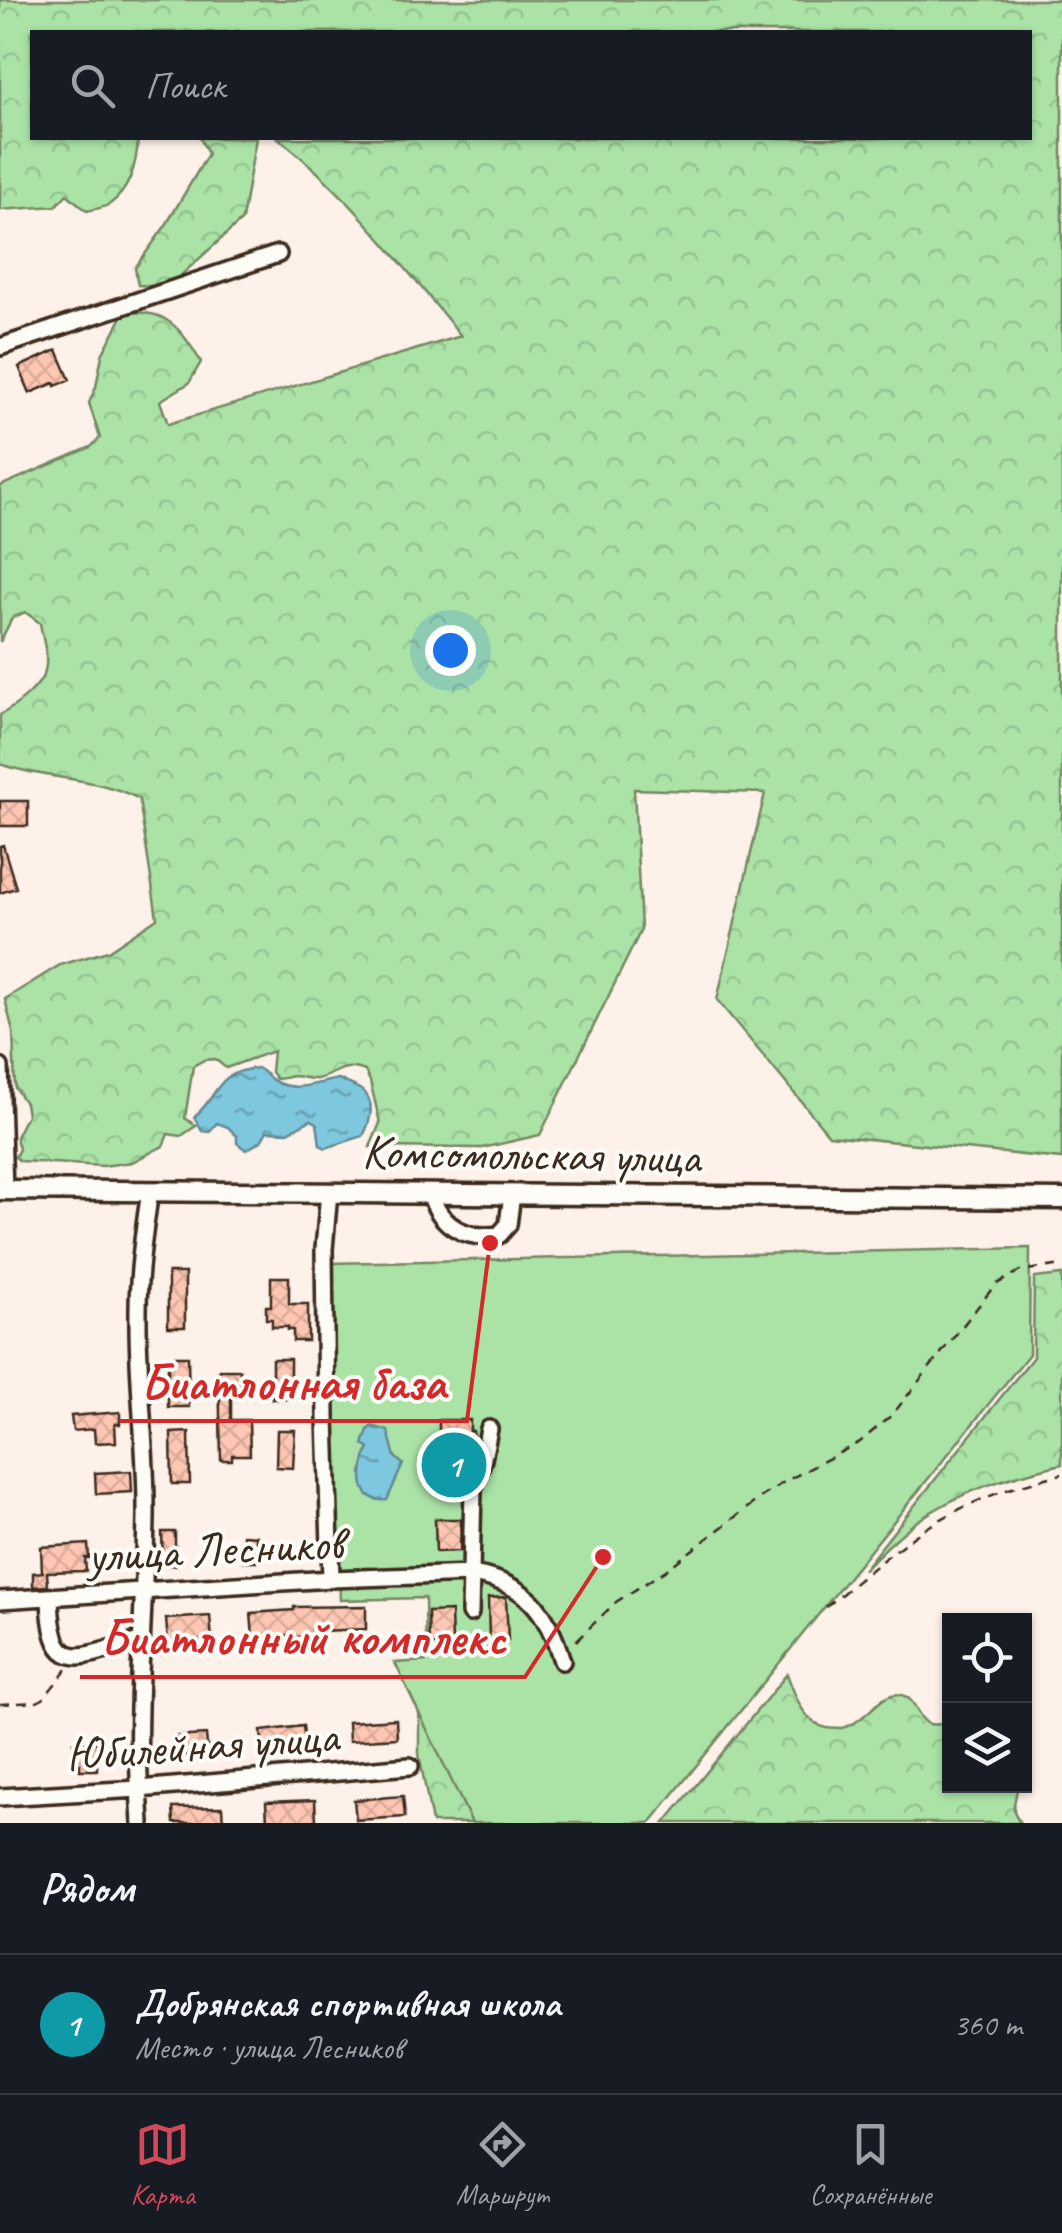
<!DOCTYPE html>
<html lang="ru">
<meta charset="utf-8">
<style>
:root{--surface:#171b24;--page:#20242c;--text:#f1f3f6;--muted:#9ea1a6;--line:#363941;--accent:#d1495b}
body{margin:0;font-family:Caveat,sans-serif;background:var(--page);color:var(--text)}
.controls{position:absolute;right:30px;bottom:30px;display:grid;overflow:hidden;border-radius:0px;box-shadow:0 2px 8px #0004}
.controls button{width:90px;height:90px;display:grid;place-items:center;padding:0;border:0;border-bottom:2px solid var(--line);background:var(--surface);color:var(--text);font:50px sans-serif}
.you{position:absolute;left:450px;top:650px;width:35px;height:35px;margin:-25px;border:8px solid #fff;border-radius:50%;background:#1a73e8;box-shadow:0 0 0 15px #1a73e833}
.badge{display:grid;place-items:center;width:65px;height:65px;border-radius:50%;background:var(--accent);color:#fff;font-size:32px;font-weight:700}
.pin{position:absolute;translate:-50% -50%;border:5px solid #fff;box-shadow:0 2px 10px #0006}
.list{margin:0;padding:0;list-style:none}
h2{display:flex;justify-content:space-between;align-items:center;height:130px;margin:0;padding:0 40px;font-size:42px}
h2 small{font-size:32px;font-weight:400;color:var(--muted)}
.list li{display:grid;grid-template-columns:65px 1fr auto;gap:30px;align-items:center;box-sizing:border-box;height:140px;padding:0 40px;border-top:2px solid var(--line)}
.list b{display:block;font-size:38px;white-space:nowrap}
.list p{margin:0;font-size:32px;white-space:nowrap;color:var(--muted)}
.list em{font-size:32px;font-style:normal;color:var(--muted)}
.icon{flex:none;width:55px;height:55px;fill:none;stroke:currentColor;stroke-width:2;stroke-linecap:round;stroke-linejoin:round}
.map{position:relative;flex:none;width:1062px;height:1823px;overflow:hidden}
.search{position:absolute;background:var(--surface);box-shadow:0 2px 8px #0004;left:30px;right:30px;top:30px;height:110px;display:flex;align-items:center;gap:25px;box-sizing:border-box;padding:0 35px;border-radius:0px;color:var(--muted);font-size:38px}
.sheet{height:270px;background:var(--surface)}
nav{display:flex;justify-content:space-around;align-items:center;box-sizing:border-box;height:140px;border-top:2px solid var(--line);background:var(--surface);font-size:28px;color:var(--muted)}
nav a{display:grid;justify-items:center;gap:5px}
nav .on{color:var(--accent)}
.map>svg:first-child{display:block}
.forest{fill:url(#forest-crowns);stroke:#738662;stroke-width:2.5}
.pitch{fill:#abe3a7;stroke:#738662;stroke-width:2.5}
.water{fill:url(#water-ripples);stroke:#638992;stroke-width:2.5}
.building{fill:url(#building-cross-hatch);stroke:#3b2a1e;stroke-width:2.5}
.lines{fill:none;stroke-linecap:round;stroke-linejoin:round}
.minor-casing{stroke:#3b2a1e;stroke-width:22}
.major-casing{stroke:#3b2a1e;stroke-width:25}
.path{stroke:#3b2a1e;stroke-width:2.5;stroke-dasharray:10 8;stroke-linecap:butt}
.minor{stroke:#fdfcf7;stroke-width:15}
.major{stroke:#fdfcf7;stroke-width:18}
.labels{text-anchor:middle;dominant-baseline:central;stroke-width:8;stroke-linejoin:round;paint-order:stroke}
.street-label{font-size:48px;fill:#3b2a1e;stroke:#fdfcf7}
.leader{fill:none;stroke:#d62828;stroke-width:4}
.callout-dot{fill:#d62828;stroke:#fdfcf7;stroke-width:4}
.callout-label{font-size:50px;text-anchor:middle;font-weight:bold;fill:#d62828;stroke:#fdfcf7;stroke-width:8;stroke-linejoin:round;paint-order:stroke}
</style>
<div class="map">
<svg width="1062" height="1823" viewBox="0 0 1062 1823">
<defs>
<pattern id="forest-crowns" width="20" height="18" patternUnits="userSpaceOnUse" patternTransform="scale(2.5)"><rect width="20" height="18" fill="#abe3a7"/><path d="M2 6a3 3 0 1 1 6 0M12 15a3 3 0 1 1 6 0" fill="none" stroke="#94c38f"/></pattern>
<pattern id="water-ripples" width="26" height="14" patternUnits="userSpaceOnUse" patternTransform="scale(2.5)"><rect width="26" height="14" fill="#7ec8df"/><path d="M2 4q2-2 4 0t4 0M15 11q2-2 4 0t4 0" fill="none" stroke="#68a3b4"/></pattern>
<pattern id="building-cross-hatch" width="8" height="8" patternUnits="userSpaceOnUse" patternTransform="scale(2.5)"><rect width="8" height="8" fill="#ffc7b3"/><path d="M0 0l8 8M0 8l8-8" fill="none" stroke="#dbab9a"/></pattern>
</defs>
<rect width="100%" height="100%" fill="#fdf1e9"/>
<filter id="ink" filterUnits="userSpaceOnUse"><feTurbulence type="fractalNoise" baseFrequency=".01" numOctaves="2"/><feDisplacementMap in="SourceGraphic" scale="20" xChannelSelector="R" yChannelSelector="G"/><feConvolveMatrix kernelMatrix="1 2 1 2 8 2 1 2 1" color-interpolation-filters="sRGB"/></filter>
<g filter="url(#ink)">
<path class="forest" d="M0 0H1062V1159L829 1135 717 1000 765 793 634 789 641 930 540 1135 482 1148 370 1147 380 1123 370 1081 365 1071C340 1062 339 1074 317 1079 309 1080 301 1076 293 1076 287 1077 282 1079 276 1079L271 1072 273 1051 226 1068 215 1059 204 1060 193 1066 185 1118 196 1126 181 1136 168 1134 163 1146 132 1162 103 1166 20 1161 15 1157 19 1149 16 1137 27 1115 25 1103 15 1088 13 1032 5 999 60 965 108 951 157 918 139 799C96 776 45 780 0 764V715C16 706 39 689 45 671 49 656 42 637 40 623L25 612 12 618 0 642V486L91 447 100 438 89 403 96 387 102 355 124 313C167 308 180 328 201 362L189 383 160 401 168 424 461 336C404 267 349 194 278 138H1030V32H32V138H138C137 161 131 189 110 204 104 208 94 209 87 211L67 194 56 206 0 210Z
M200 138H256L242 220 168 287 138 285 135 268 166 225 208 154Z
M1062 1275V1464C1011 1476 959 1491 916 1522 897 1536 880 1554 863 1570L1033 1357 1034 1278Z
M787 1674C795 1695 803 1723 827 1728 864 1735 877 1688 902 1695 922 1700 914 1736 949 1721L950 1786H1017C1017 1803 1008 1805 1020 1823H665Z
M419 1712 472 1823H432L419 1754Z"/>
<path class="pitch" d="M1030 1248 1029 1354 650 1823H472L395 1663 426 1661 425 1598 340 1600 330 1263Z"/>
<path class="water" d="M257 1068C265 1072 270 1080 278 1083 298 1092 319 1082 339 1079 346 1083 355 1086 361 1090 377 1100 370 1123 363 1136L326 1148 320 1145 317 1123 311 1120 288 1132 267 1131 261 1141 246 1150 237 1143V1136L228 1127 217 1123 209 1132 202 1131 194 1117C221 1094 213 1073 257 1068Z
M372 1426 388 1431 395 1457 403 1464 387 1500C356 1503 359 1469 369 1449L363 1444 368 1430Z"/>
<path class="building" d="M57 350 70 380 55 386 54 383 30 393 19 367Z
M0 801H28V826H0Z
M3 845 16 888 0 893V846Z
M168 1273H185V1327H168Z
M271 1277H289V1304H308V1341H293V1330H288V1327H272V1319H266V1306H271Z
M168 1356H188L189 1407H168Z
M272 1359H290V1399H272Z
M219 1370H240V1384H231V1420H249L250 1455H232V1460H221Z
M120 1412V1424H115L116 1442 95 1443 94 1429 73 1431 71 1416Z
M439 1420H470V1431H473L474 1448H470V1462L463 1482H439Z
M277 1430H295L293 1468 276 1467Z
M189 1432 190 1484H172L171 1433Z
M131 1471 132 1492 96 1494 95 1473Z
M435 1519H461L460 1551 436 1552Z
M162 1532H175V1565L163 1566Z
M243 1535 256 1536V1561H243Z
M88 1544 89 1558H85L86 1571 47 1572 48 1586 33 1587V1573L44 1572H42L41 1547Z
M506 1597 508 1640H489L488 1598Z
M366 1606V1629L321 1631V1636L295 1637V1635L253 1637 251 1613 294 1610V1607Z
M451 1611 452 1644 429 1645 428 1612Z
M210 1616 212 1640 168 1643 166 1619Z
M396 1719 397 1738 349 1741 348 1722Z
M303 1726 305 1745 263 1750 261 1731Z
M206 1735 208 1754 173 1756 172 1737Z
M73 1742H97V1770H80V1764L74 1765Z
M403 1796 405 1817 356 1820 354 1800Z
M315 1800 316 1821 267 1823 266 1802Z
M222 1807 223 1823H174L173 1808Z"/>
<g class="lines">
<g class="minor-casing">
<path id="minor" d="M0 347 278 254
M0 1067 4 1190
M329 1192 324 1249 326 1417 331 1579
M430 1193C440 1226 465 1240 499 1235L508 1225 512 1194
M50 1597C52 1683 83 1653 140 1641
M0 1600 331 1579 472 1574C526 1583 547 1610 562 1661
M470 1613 473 1489 483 1459 489 1429
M0 1797 139 1789 410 1766
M141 1823C134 1721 144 1620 146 1518 147 1449 137 1381 138 1312 138 1271 144 1231 150 1191"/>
</g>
<g class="major-casing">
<path id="major" d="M0 1190 1062 1199"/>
</g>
<path class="path" d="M826 1607C862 1578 897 1545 938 1521 975 1499 1020 1484 1062 1474
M576 1641 616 1602 666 1570 760 1498 784 1482 860 1442 893 1414 995 1285 1020 1271 1062 1265
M0 1704 37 1702 43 1699 68 1668"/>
<use href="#minor" class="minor"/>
<use href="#major" class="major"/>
</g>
</g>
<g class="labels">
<g class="street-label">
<text transform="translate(531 1154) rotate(1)">Комсомольская улица</text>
<text transform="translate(215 1549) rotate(-3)">улица Лесников</text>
<text transform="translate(202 1745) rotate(-4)">Юбилейная улица</text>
</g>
</g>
<path class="leader" d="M490 1243L467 1421H120M603 1557L525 1677H80"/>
<g class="callout-dot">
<circle cx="490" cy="1243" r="10"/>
<circle cx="603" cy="1557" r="10"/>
</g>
<g class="callout-label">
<text x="293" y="1399">Биатлонная база</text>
<text x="303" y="1654">Биатлонный комплекс</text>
</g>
</svg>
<div class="controls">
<button><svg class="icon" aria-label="locate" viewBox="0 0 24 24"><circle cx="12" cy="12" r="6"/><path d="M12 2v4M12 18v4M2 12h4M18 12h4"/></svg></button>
<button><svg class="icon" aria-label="layers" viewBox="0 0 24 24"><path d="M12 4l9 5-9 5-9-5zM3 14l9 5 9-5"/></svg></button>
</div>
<div class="you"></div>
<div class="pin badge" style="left:454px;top:1465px;background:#0f9aa8">1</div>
<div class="search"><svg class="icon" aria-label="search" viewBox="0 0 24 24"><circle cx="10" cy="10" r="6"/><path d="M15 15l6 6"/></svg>Поиск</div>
</div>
<section class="sheet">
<h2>Рядом<small></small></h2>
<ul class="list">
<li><span class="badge" style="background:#0f9aa8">1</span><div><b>Добрянская спортивная школа</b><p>Место · улица Лесников</p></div><em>360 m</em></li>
</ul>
</section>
<nav>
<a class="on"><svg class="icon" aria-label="map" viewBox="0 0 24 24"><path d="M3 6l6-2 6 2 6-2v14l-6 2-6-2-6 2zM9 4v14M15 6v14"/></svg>Карта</a>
<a><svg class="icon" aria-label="directions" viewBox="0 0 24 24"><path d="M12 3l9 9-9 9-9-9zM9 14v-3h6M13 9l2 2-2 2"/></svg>Маршрут</a>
<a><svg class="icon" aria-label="saved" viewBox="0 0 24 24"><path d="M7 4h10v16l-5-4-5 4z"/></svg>Сохранённые</a>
</nav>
